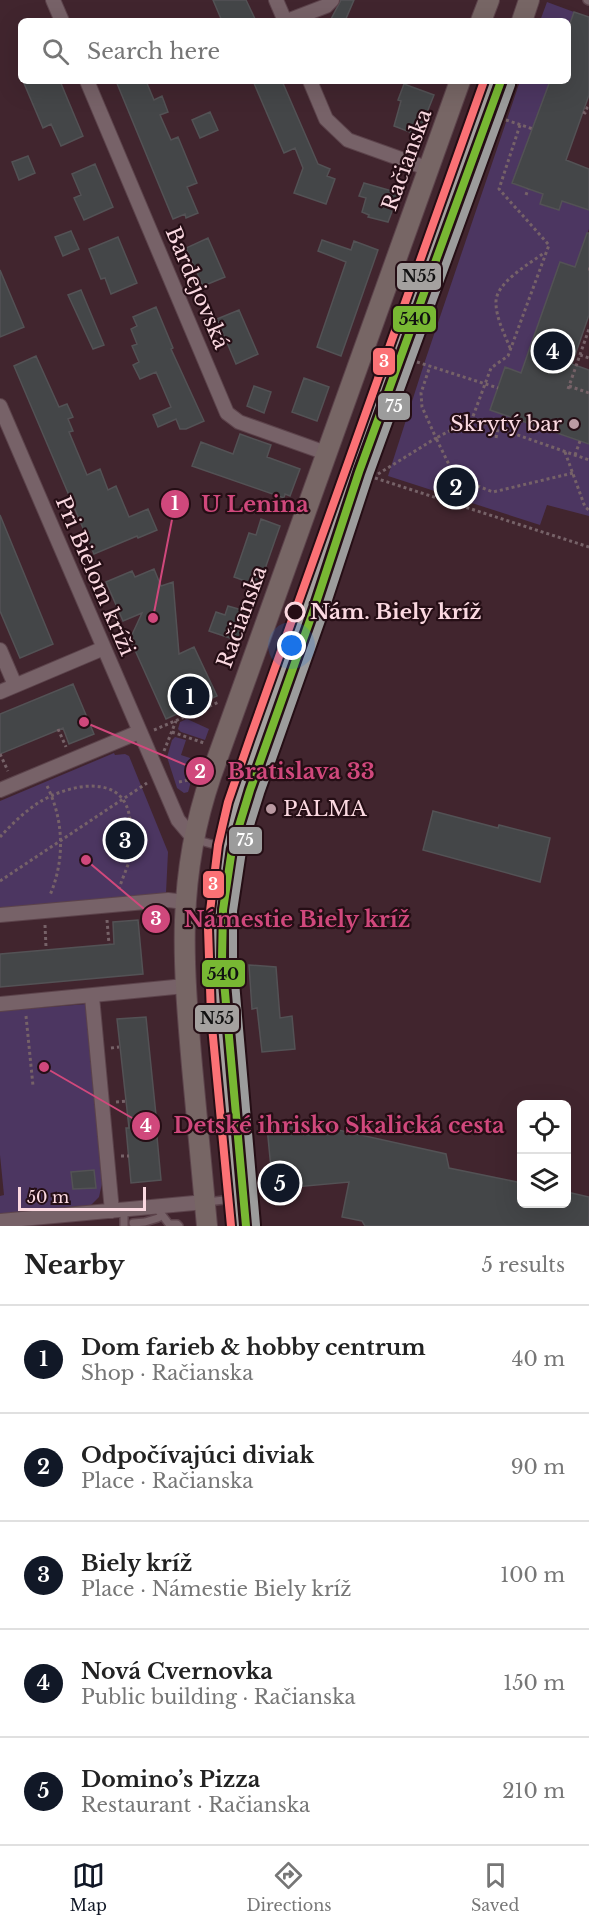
<!DOCTYPE html>
<meta charset="utf-8">
<style>
:root{--surface:#fff;--page:#f2f2f2;--text:#222;--muted:#767676;--line:#e0e0e0;--accent:#111827}
body{margin:0;font-family:"Libre Baskerville",serif;background:var(--page);color:var(--text)}
.controls{position:absolute;right:18px;bottom:18px;display:grid;overflow:hidden;border-radius:9px;box-shadow:0 6px 24px #0002}
.controls button{width:54px;height:54px;display:grid;place-items:center;padding:0;border:0;border-bottom:2px solid var(--line);background:var(--surface);color:var(--text);font:30px sans-serif}
.scale{position:absolute;left:18px;bottom:15px;width:128px;box-sizing:border-box;padding-left:6px;border:3px solid #fbd9e1;border-top:0;font-size:16px;line-height:21px;white-space:nowrap;color:#fbd9e1;-webkit-text-stroke:4px #250e15;paint-order:stroke}
.you{position:absolute;left:292px;top:646px;width:21px;height:21px;margin:-15px;border:4px solid #fff;border-radius:50%;background:#1a73e8;box-shadow:0 0 0 9px #1a73e833}
.badge{display:grid;place-items:center;width:39px;height:39px;border-radius:50%;background:var(--accent);color:#fff;font-size:20px;font-weight:700}
.pin{position:absolute;translate:-50% -50%;border:3px solid #fff;box-shadow:0 2px 6px #0006}
.list{margin:0;padding:0;list-style:none}
h2{display:flex;justify-content:space-between;align-items:center;height:78px;margin:0;padding:0 24px;font-size:26px}
h2 small{font-size:20px;font-weight:400;color:var(--muted)}
.list li{display:grid;grid-template-columns:39px 1fr auto;gap:18px;align-items:center;box-sizing:border-box;height:108px;padding:0 24px;border-top:2px solid var(--line)}
.list b{display:block;font-size:22px;white-space:nowrap}
.list p{margin:0;font-size:20px;white-space:nowrap;color:var(--muted)}
.list em{font-size:20px;font-style:normal;color:var(--muted)}
.icon{flex:none;width:33px;height:33px;fill:none;stroke:currentColor;stroke-width:2;stroke-linecap:round;stroke-linejoin:round}
.map{position:relative;flex:none;width:589px;height:1226px;overflow:hidden}
.search{position:absolute;background:var(--surface);box-shadow:0 6px 24px #0002;left:18px;right:18px;top:18px;height:66px;display:flex;align-items:center;gap:15px;box-sizing:border-box;padding:0 21px;border-radius:9px;color:var(--muted);font-size:22px}
.sheet{height:618px;background:var(--surface)}
nav{display:flex;justify-content:space-around;align-items:center;box-sizing:border-box;height:84px;border-top:2px solid var(--line);background:var(--surface);font-size:16px;color:var(--muted)}
nav a{display:grid;justify-items:center;gap:3px}
nav .on{color:var(--accent)}
.map>svg:first-child{display:block}
.green{fill:#4c3661}
.building{fill:#444648;stroke:#535255;stroke-width:1.5}
.lines{fill:none;stroke-linecap:round;stroke-linejoin:round}
.service-casing{stroke:#5c434b;stroke-width:10}
.minor-casing{stroke:#5c434b;stroke-width:16}
.secondary-casing{stroke:#5c434b;stroke-width:22}
.path{stroke:#766268;stroke-width:3;stroke-dasharray:3 3;stroke-linecap:butt}
.service{stroke:#776268;stroke-width:7}
.minor{stroke:#776268;stroke-width:14}
.secondary{stroke:#776665;stroke-width:20}
.bus-1-casing{stroke:#250e15;stroke-width:12}
.bus-2-casing{stroke:#250e15;stroke-width:12}
.bus-3-casing{stroke:#250e15;stroke-width:12}
.bus-1{stroke:#78b833;stroke-width:8}
.bus-2{stroke:#9c9c9c;stroke-width:8}
.bus-3{stroke:#a4a19f;stroke-width:8}
.tram-1-casing{stroke:#250e15;stroke-width:12}
.tram-1{stroke:#fb7175;stroke-width:8}
.poi-dot{fill:#ba9aa2;stroke:#250e15;stroke-width:2}
.stop-dot{fill:#250e15;stroke:#fbd9e1;stroke-width:3}
.labels{text-anchor:middle;dominant-baseline:central;stroke-width:4.5;stroke-linejoin:round;paint-order:stroke}
.street-label{font-size:21px;fill:#fbd9e1;stroke:#250e15}
.poi-label{font-size:21px;fill:#fbd9e1;stroke:#250e15;text-anchor:end}
.stop-label{font-size:21px;font-weight:bold;fill:#fbd9e1;stroke:#250e15;text-anchor:start}
.leader{fill:none;stroke:#d0487c;stroke-width:2}
.callout-dot{fill:#d0487c;stroke:#250e15;stroke-width:2}
.mark-label{font-size:18px;text-anchor:middle;font-weight:bold;fill:#fff}
.callout-label{font-size:22px;text-anchor:middle;font-weight:bold;fill:#d0487c;stroke:#250e15;stroke-width:4.5;stroke-linejoin:round;paint-order:stroke}
.line-badge{stroke:#250e15;stroke-width:2}
.badge-label{font-size:16px;text-anchor:middle;font-weight:bold;fill:#fff}
.pale-badge-label{font-size:16px;text-anchor:middle;font-weight:bold;fill:#111}
</style>
<div class="map">
<svg width="589" height="1226" viewBox="0 0 589 1226">
<rect width="100%" height="100%" fill="#41252e"/>
<path class="green" d="M547 2 574 12 568 29V21H540Z
M520 81H550L512 183 543 194 540 204 558 210 562 201 580 207H589V229L575 267 560 262 521 373 505 368 491 409 589 444V516L547 505 540 525 388 476 424 364Z
M187 719 209 729 205 740 181 732 178 729 180 722Z
M175 737 186 740 181 755 196 760 189 789 188 792 184 793 177 788 167 757 172 740Z
M114 753 115 755 125 754 129 756 168 852 166 893 0 910V801Z
M87 1004 103 1179 99 1197 90 1206 0 1214V1196L4 1195 0 1155V1011Z"/>
<path class="building" d="M213 0H246L256 21H222Z
M341 0H354L345 21H330Z
M574 12 589 17V95L566 160 589 169V210L562 201 559 210 540 204 543 194 512 183 550 81H568V29Z
M23 81H60L83 136 61 146 51 124 43 128Z
M116 81H146L154 100 162 96 168 112 160 115 171 140 178 137 197 183 187 187 198 213 186 218 185 214 173 219Z
M253 81H282L318 164 330 169 327 176 335 179 326 204 294 193 303 168 295 148 284 153Z
M404 84 434 95 418 135 394 126 401 101 398 100Z
M210 112 218 130 200 138 192 120Z
M28 156 35 173 19 180 12 162Z
M95 164 113 207 84 220 74 198 81 195 72 174Z
M364 183 399 193 388 222 368 217 369 215 362 212 366 198 359 196Z
M71 231 79 249 63 256 55 237Z
M587 233H589V315L572 364 589 370V444L490 410 505 367 521 373 560 262 575 267Z
M118 237 137 283 111 294 105 278 101 279 89 249Z
M208 238 225 277 203 286 186 248Z
M322 240 351 250 354 241 378 250 341 356 317 347 346 262 318 251Z
M0 270 24 327 0 337Z
M81 290 104 345 93 349 68 295Z
M156 307 173 348 171 349 204 421 186 429H180L176 419 158 427 153 415 171 407 156 372 140 379 133 365 139 362 132 346 137 344 131 329 137 326 133 317Z
M239 310 258 354 236 364 217 319Z
M36 356 59 407 67 404 73 417 68 419 73 431 69 432 87 475 100 469 108 490 116 486 129 517 148 509 157 530 138 538 137 536 94 554 14 366Z
M304 378 329 387 317 421 292 412Z
M254 386 271 392 264 413 247 406Z
M240 434 271 445 267 457 300 469 290 496 285 494 284 498 192 466 201 442 233 454Z
M0 515 53 644 20 658 0 611Z
M261 519 280 526 259 586 234 577 249 533 256 535Z
M154 569 161 586 173 582 179 654 194 647 217 696 166 719 130 639 142 613 123 621 106 582 132 571 135 577Z
M228 606 249 612 239 641 209 631 216 612 225 615Z
M73 684 94 734 69 744 63 728 0 754V714Z
M433 811 498 828 499 825 550 838 540 882 423 850Z
M138 920 143 974 0 987V954L114 944 113 922Z
M249 965 276 967 280 1018 292 1016 295 1049 262 1052 257 1008 252 1009Z
M146 1017 157 1125 156 1126 161 1180 131 1183 126 1128H129L117 1019Z
M328 1121 329 1128 446 1154 449 1168 522 1183V1203H567V1192L589 1197V1226H365L362 1221 342 1217 349 1182 273 1189 267 1127Z
M94 1170 96 1188 73 1189 71 1172Z"/>
<g class="lines">
<g class="service-casing">
<path id="service" d="M587 0 589 1
M197 840 230 849
M207 1202 241 1198
M124 1210V1226
M159 1211 169 1224H177L179 1226
M133 1223 145 1222 158 1218"/>
</g>
<g class="minor-casing">
<path id="minor" d="M53 0 62 21
M276 0 285 21
M287 21 326 6 332 0
M87 81 227 413 239 422 326 453
M310 81 326 119 348 140 429 169
M0 406 178 820 194 839
M0 650 15 685
M0 692 104 648
M0 790 139 732
M0 915 168 900 185 902
M92 997 112 1211
M0 1004 185 986
M0 1221 205 1202"/>
</g>
<g class="secondary-casing">
<path id="secondary" d="M481 21 489 0
M522 21 529 0
M207 1226C202 1173 197 1120 192 1066 183 962 176 878 211 776L460 81
M246 1226 222 959 223 910 232 849 250 790 315 606 359 472 501 81"/>
</g>
<path class="path" d="M583 112 585 113 587 108 585 107
M506 120 533 129
M520 125 499 189 549 245 508 356 491 368 472 419 589 460
M526 195 528 189
M588 269H589
M510 348C505 335 496 318 496 303 495 283 529 264 544 253
M580 355 589 358
M417 362 498 388
M569 386 589 393
M568 389 589 329
M472 419 436 438 455 477 493 492 573 473
M496 438 498 428
M565 452 585 507 589 510
M575 455 580 441
M378 474 436 438 422 407 421 393 430 366
M375 478 589 547
M58 729 66 747
M154 730 219 702
M172 732 204 743
M164 751 176 721
M0 754 8 771
M179 782 193 779
M47 786C64 820 65 860 50 895
M0 837C11 825 24 812 38 803 68 784 126 771 130 821 131 834 133 846 130 858 127 869 122 879 119 889
M0 881 147 783
M107 920 109 944
M45 925 46 947
M26 1016 33 1086
M111 1048 119 1047
M116 1102 127 1101
M121 1156H129"/>
<use href="#service" class="service"/>
<use href="#minor" class="minor"/>
<use href="#secondary" class="secondary"/>
<g class="bus-1-casing">
<path id="bus-1" d="M246 1226 222 959 223 910 232 849 250 790 315 606 359 472 501 81"/>
</g>
<g class="bus-2-casing">
<path id="bus-2" d="M256 1225 233 959V911L242 851 260 793 325 609 369 475 511 85"/>
</g>
<g class="bus-3-casing">
<path id="bus-3" d="M235 1226 212 960 213 908 222 847 240 787 305 603 349 468 490 81"/>
</g>
<use href="#bus-1" class="bus-1"/>
<use href="#bus-2" class="bus-2"/>
<use href="#bus-3" class="bus-3"/>
<g class="tram-1-casing">
<path id="tram-1" d="M231 1226 211 1016 208 928 218 845 228 802 250 738 484 81"/>
</g>
<use href="#tram-1" class="tram-1"/>
</g>
<g class="poi-dot">
<circle cx="574" cy="424" r="6"/>
<circle cx="271" cy="809" r="6"/>
</g>
<circle class="stop-dot" cx="295" cy="612" r="9"/>
<g class="labels">
<g class="street-label">
<text transform="translate(407 160) rotate(-70)">Račianska</text>
<text transform="translate(197 288) rotate(67)">Bardejovská</text>
<text transform="translate(95 576) rotate(67)">Pri Bielom kríži</text>
<text transform="translate(242 617) rotate(-70)">Račianska</text>
</g>
<g class="poi-label">
<text x="562" y="424">Skrytý bar</text>
<text x="283" y="809" text-anchor="start">PALMA</text>
</g>
<g class="stop-label">
<text x="310" y="612">Nám. Biely kríž</text>
</g>
</g>
<path class="leader" d="M153 618L175 504M84 722L200 771M86 860L156 919M44 1067L146 1126"/>
<g class="callout-dot">
<circle cx="153" cy="618" r="6"/>
<circle cx="84" cy="722" r="6"/>
<circle cx="86" cy="860" r="6"/>
<circle cx="44" cy="1067" r="6"/>
<circle cx="175" cy="504" r="15"/>
<circle cx="200" cy="771" r="15"/>
<circle cx="156" cy="919" r="15"/>
<circle cx="146" cy="1126" r="15"/>
</g>
<g class="mark-label">
<text x="175" y="510">1</text>
<text x="200" y="778">2</text>
<text x="156" y="925">3</text>
<text x="146" y="1132">4</text>
</g>
<g class="callout-label">
<text x="255" y="512">U Lenina</text>
<text x="301" y="779">Bratislava 33</text>
<text x="297" y="927">Námestie Biely kríž</text>
<text x="339" y="1133">Detské ihrisko Skalická cesta</text>
</g>
<g class="line-badge">
<rect x="396" y="262" width="46" height="29" rx="6" fill="#a4a19f"/>
<rect x="392" y="305" width="45" height="28" rx="6" fill="#78b833"/>
<rect x="372" y="347" width="24" height="29" rx="6" fill="#fb7175"/>
<rect x="377" y="392" width="34" height="29" rx="6" fill="#9c9c9c"/>
<rect x="228" y="826" width="35" height="29" rx="6" fill="#9c9c9c"/>
<rect x="202" y="870" width="23" height="29" rx="6" fill="#fb7175"/>
<rect x="201" y="959" width="45" height="29" rx="6" fill="#78b833"/>
<rect x="194" y="1004" width="46" height="29" rx="6" fill="#a4a19f"/>
</g>
<g class="badge-label">
<text x="384" y="367">3</text>
<text x="394" y="412">75</text>
<text x="245" y="846">75</text>
<text x="213" y="890">3</text>
</g>
<g class="pale-badge-label">
<text x="419" y="282">N55</text>
<text x="415" y="325">540</text>
<text x="223" y="980">540</text>
<text x="217" y="1024">N55</text>
</g>
</svg>
<div class="controls">
<button><svg class="icon" aria-label="locate" viewBox="0 0 24 24"><circle cx="12" cy="12" r="6"/><path d="M12 2v4M12 18v4M2 12h4M18 12h4"/></svg></button>
<button><svg class="icon" aria-label="layers" viewBox="0 0 24 24"><path d="M12 4l9 5-9 5-9-5zM3 14l9 5 9-5"/></svg></button>
</div>
<div class="scale">50 m</div>
<div class="you"></div>
<div class="pin badge" style="left:190px;top:696px">1</div>
<div class="pin badge" style="left:456px;top:487px">2</div>
<div class="pin badge" style="left:125px;top:840px">3</div>
<div class="pin badge" style="left:553px;top:351px">4</div>
<div class="pin badge" style="left:280px;top:1183px">5</div>
<div class="search"><svg class="icon" aria-label="search" viewBox="0 0 24 24"><circle cx="10" cy="10" r="6"/><path d="M15 15l6 6"/></svg>Search here</div>
</div>
<section class="sheet">
<h2>Nearby<small>5 results</small></h2>
<ul class="list">
<li><span class="badge">1</span><div><b>Dom farieb &amp; hobby centrum</b><p>Shop · Račianska</p></div><em>40 m</em></li>
<li><span class="badge">2</span><div><b>Odpočívajúci diviak</b><p>Place · Račianska</p></div><em>90 m</em></li>
<li><span class="badge">3</span><div><b>Biely kríž</b><p>Place · Námestie Biely kríž</p></div><em>100 m</em></li>
<li><span class="badge">4</span><div><b>Nová Cvernovka</b><p>Public building · Račianska</p></div><em>150 m</em></li>
<li><span class="badge">5</span><div><b>Domino’s Pizza</b><p>Restaurant · Račianska</p></div><em>210 m</em></li>
</ul>
</section>
<nav>
<a class="on"><svg class="icon" aria-label="map" viewBox="0 0 24 24"><path d="M3 6l6-2 6 2 6-2v14l-6 2-6-2-6 2zM9 4v14M15 6v14"/></svg>Map</a>
<a><svg class="icon" aria-label="directions" viewBox="0 0 24 24"><path d="M12 3l9 9-9 9-9-9zM9 14v-3h6M13 9l2 2-2 2"/></svg>Directions</a>
<a><svg class="icon" aria-label="saved" viewBox="0 0 24 24"><path d="M7 4h10v16l-5-4-5 4z"/></svg>Saved</a>
</nav>
